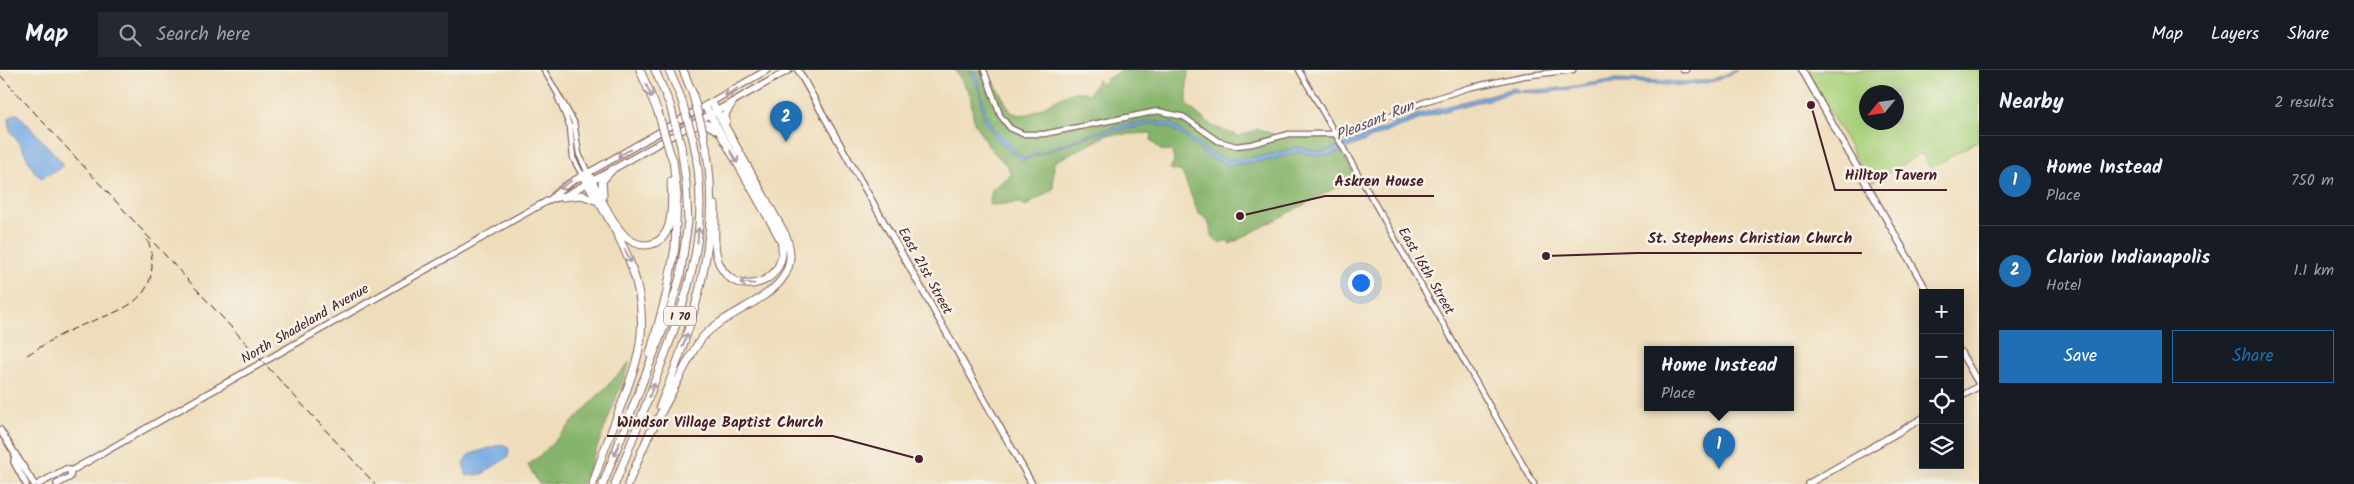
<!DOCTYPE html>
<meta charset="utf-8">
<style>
:root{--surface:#171b24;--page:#242831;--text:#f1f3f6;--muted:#9ea1a6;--line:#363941;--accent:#1f6fb2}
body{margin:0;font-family:Kalam,sans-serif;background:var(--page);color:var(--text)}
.controls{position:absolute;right:15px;bottom:15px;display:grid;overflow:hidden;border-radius:0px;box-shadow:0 5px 20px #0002}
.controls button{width:45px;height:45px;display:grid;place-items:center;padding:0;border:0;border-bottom:1px solid var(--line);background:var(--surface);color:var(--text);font:25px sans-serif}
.compass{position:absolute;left:1859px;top:15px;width:45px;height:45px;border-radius:50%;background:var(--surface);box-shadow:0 5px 20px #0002;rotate:241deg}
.you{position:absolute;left:1360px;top:212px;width:18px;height:18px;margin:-12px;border:4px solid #fff;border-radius:50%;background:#1a73e8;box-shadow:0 0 0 8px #1a73e833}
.badge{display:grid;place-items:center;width:32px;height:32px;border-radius:50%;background:var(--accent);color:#fff;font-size:16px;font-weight:700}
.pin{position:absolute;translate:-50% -41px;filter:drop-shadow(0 1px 2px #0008)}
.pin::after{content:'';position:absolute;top:26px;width:18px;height:15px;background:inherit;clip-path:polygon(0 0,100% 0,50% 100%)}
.popup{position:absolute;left:1644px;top:276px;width:150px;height:65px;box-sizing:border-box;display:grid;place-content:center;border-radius:0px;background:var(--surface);filter:drop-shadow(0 1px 4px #0005);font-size:16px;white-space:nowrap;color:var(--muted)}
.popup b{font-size:19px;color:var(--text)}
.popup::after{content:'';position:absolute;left:50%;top:100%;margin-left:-10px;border:10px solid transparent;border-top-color:var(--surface)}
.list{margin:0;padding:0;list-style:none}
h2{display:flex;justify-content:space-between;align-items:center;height:65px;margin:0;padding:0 20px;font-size:21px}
h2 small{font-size:16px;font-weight:400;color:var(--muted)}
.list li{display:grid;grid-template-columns:32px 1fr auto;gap:15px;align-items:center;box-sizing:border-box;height:90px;padding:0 20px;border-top:1px solid var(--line)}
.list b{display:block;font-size:19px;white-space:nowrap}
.list p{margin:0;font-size:16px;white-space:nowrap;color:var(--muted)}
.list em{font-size:16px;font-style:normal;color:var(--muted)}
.actions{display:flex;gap:10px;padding:15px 20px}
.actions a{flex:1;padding:11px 0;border:1px solid var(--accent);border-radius:0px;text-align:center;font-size:18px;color:var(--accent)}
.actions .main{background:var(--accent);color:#fff}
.icon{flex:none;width:28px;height:28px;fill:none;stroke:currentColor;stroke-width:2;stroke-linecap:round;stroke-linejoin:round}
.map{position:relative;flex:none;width:1979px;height:414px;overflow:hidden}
header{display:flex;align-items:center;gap:30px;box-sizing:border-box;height:70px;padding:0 25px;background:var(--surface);border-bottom:1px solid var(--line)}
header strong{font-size:24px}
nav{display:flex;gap:28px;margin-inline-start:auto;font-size:18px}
.search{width:350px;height:45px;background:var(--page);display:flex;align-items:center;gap:12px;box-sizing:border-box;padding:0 18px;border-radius:0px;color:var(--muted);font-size:19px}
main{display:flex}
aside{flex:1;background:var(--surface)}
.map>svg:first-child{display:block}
.green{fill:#aad27d;stroke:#7a7854;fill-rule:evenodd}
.forest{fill:#87b46c;stroke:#686a4c}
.water{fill:#74a9e1;stroke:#5f6486}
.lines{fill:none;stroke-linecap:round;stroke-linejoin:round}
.minor-casing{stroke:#83625d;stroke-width:7}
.major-casing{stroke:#83625d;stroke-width:8}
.highway-casing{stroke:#83625d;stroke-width:9}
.minor{stroke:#fff;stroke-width:4.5}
.major{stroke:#fff;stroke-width:5.5}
.highway{stroke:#fff;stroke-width:7}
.rail{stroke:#4a1f2b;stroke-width:1;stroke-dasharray:8 4;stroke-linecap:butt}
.highway-bridge-casing{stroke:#83625d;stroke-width:9;stroke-linecap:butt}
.highway-bridge{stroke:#fff;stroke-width:7}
.oneway{stroke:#ae9aa0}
.labels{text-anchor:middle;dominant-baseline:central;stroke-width:5;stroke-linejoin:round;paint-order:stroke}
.shield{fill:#f7f3e8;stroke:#7e5f64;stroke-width:1}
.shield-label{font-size:12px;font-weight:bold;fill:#4a1f2b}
.street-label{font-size:14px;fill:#4a1f2b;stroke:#f7f3e8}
.water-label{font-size:15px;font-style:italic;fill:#594f6b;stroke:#f7f3e8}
.leader{fill:none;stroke:#4a1f2b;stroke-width:2}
.callout-dot{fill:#4a1f2b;stroke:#f7f3e8;stroke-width:2}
.callout-label{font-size:15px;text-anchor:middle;font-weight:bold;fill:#4a1f2b;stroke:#f7f3e8;stroke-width:5;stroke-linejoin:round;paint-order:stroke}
</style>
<header>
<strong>Map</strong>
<div class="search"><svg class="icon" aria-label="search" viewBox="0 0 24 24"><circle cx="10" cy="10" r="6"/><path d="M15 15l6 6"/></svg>Search here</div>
<nav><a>Map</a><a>Layers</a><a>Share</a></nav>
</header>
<main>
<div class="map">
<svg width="1979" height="414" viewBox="0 0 1979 414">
<rect width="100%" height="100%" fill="#f7f3e8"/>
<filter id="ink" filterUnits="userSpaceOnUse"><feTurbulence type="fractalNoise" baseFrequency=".02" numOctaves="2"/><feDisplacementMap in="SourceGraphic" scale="10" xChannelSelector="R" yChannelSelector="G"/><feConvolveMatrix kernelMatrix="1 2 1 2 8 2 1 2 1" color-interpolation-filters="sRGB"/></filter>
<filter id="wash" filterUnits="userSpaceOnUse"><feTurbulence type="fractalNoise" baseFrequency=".0096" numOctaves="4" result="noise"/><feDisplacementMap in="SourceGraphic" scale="20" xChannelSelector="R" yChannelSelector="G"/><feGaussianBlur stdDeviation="1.12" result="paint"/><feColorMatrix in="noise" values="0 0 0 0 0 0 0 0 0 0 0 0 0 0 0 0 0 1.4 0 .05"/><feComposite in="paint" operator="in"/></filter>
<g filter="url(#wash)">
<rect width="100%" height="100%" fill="#edb"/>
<path class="green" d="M1806 0H1979V70L1930 98 1922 83 1870 113ZM1866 22H1896V52H1866Z"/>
<path class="forest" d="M955 0H981L989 23 991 13 994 12 1011 42C1037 56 1062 11 1089 24L1098 9 1102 15 1106 9 1122 0H1189L1187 9V35L1212 56 1239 66 1258 59 1281 67 1333 68 1356 107 1230 174 1226 171 1220 174 1213 168 1208 150 1198 143 1182 102 1170 99 1174 91 1172 81 1160 80 1151 70 1152 63 1108 65 1054 92 1053 119 1024 137 1021 133 989 135 992 119 1011 105 1008 97 988 76 974 52 970 24Z
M630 292 583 414H539L528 395 543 383Z"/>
<path class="water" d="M970 0H973C983 16 982 40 990 53 995 63 1003 67 1011 75 1016 81 1017 85 1025 88L1093 63 1124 55 1152 51 1172 54 1209 83 1228 90 1264 86 1298 77 1322 82 1329 80 1419 44 1514 18 1521 21 1562 18 1616 9 1685 12 1711 10 1737 0C1702 24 1658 12 1619 13 1592 14 1566 21 1540 23 1532 23 1514 21 1510 22 1504 24 1498 28 1492 29 1436 40 1384 63 1331 85L1322 86 1299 82 1267 91 1228 95 1208 87 1183 66 1170 58 1153 54 1093 65 1022 91 997 69 984 50 979 20Z
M15 44H18L62 92V97L42 108 35 103 21 76 10 61 9 48Z
M502 374 509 379 508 387 482 404 467 406 463 394 468 385Z"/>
</g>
<g filter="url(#ink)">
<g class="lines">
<g class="minor-casing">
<path id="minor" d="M544 0 574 52 579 84 588 103
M984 0 1000 45 1010 58 1023 64H1044L1158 41 1184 47 1218 71 1236 76 1252 74 1289 64H1341L1427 31 1468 18 1523 6 1573 0
M1299 0 1534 414
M1683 0H1686
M558 28 570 57 573 88 582 105"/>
</g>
<g class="major-casing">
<path id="major" d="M798 0 1032 414
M1802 0 1928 223
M551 129C564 114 580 107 597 98L767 0
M1960 281 1979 314
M1960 327 1979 316
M0 360 34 414
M15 386 14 392 26 414
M39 414 66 399 71 401
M57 414 70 407 71 401 531 140 551 129 562 127 601 106 789 0
M1808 414 1923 348"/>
</g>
<g class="highway-casing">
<path id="highway" d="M640 0 658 42
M655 0 670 35
M669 0 681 28
M683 0 692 22
M705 36 781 170C791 213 735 232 719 193 712 176 716 153 715 135
M726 51 725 44 732 33
M687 57 706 54 717 60
M588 103C598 122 608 146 622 163 628 170 636 175 646 175 676 173 672 132 671 111
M582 105C619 163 656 221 636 292 624 333 605 373 593 414
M603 125 602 111 612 100
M562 127 582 125 595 130
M650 284 666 226 675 178 677 125 673 90 670 83
M660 336C696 249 725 157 703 62
M649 365C660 345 671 325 681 304 688 292 693 279 702 268 730 234 811 224 785 164L712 33
M603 414 669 244 680 207 688 152 686 113 681 76
M615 414C630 376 645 338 659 300 690 220 712 156 693 69
M628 414 650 362"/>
</g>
<use href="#minor" class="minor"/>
<use href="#major" class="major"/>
<use href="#highway" class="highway"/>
<path class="rail" d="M0 5 375 414
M27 285C44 275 60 264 78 257 108 243 152 238 152 194 152 185 151 176 146 168"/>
<g class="highway-bridge-casing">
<path id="highway-bridge" d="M692 22 703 62
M681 28 693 69
M670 35 681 76
M658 42 670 83"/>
</g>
<use href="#highway-bridge" class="highway-bridge"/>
</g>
<defs><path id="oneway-shaft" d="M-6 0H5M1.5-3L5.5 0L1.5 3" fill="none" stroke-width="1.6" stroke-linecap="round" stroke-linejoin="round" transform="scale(1.25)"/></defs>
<g class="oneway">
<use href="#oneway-shaft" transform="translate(649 21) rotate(67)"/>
<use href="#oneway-shaft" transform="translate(731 22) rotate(150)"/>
<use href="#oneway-shaft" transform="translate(624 83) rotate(151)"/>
<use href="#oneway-shaft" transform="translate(734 87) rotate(60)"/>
<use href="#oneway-shaft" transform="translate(565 115) rotate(146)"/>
<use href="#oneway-shaft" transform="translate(698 165) rotate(-85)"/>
<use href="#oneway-shaft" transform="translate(628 186) rotate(64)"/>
<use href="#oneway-shaft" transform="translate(747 213) rotate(-174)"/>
<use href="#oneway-shaft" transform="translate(685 270) rotate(-70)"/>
<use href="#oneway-shaft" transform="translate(652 320) rotate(-69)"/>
<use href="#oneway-shaft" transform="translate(617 379) rotate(111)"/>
</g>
</g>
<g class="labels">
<rect class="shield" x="664" y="236.5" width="32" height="19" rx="4"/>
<g class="shield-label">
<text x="680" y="246">I 70</text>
</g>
<g class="street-label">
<text transform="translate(925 201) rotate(61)">East 21st Street</text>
<text transform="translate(1426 201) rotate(60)">East 16th Street</text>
<text transform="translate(305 254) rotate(-30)">North Shadeland Avenue</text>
</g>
<g class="water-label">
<text transform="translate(1375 51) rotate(-22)">Pleasant Run</text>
</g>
</g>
<path class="leader" d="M1811 35L1835 120H1947M1240 146L1325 126H1434M1546 186L1637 183H1862M919 389L833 366H607"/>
<g class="callout-dot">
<circle cx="1811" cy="35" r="5"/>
<circle cx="1240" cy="146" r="5"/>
<circle cx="1546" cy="186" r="5"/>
<circle cx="919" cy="389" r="5"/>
</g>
<g class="callout-label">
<text x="1891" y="110">Hilltop Tavern</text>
<text x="1379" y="116">Askren House</text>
<text x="1750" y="173">St. Stephens Christian Church</text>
<text x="720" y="357">Windsor Village Baptist Church</text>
</g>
</svg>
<div class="controls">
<button>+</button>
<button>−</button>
<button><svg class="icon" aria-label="locate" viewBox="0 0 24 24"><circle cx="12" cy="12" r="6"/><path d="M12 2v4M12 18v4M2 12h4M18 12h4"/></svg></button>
<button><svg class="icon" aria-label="layers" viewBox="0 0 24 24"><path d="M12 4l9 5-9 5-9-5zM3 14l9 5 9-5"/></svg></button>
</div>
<svg class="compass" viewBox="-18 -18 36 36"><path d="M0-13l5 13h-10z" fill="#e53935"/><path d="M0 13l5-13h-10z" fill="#9ea1a6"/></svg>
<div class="you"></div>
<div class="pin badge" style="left:1719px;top:399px">1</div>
<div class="popup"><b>Home Instead</b>Place</div>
<div class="pin badge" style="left:786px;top:72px">2</div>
</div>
<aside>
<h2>Nearby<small>2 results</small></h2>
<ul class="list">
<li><span class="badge">1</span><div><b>Home Instead</b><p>Place</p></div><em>750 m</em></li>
<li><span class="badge">2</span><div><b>Clarion Indianapolis</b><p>Hotel</p></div><em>1.1 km</em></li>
</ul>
<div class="actions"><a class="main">Save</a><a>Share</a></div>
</aside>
</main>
